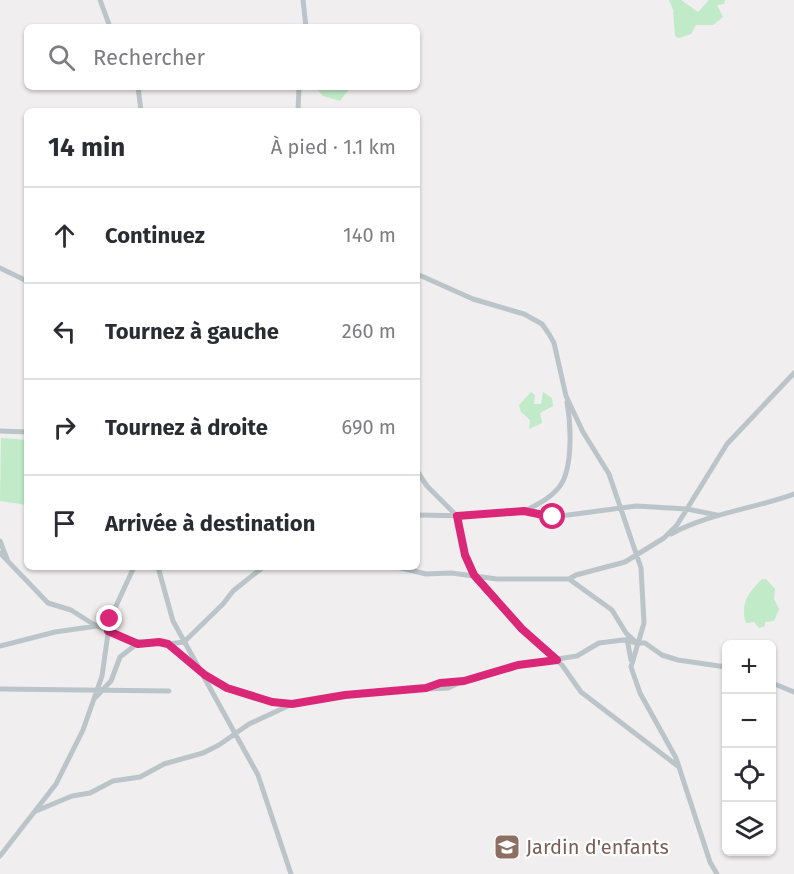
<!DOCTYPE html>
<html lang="fr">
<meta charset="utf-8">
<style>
:root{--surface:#fff;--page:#f7f7f7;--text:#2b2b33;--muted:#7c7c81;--line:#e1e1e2}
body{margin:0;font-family:"Fira Sans",sans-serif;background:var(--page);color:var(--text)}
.controls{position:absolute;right:18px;bottom:18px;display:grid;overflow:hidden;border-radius:9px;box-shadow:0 2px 4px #0004}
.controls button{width:54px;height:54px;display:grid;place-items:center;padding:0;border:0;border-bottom:2px solid var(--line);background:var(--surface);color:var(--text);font:30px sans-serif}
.stop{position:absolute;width:18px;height:18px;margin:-14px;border:4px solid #db2777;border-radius:50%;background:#fff}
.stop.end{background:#db2777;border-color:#fff;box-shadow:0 2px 6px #0008}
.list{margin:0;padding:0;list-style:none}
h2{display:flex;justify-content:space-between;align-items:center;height:78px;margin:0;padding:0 24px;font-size:26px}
h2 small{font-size:20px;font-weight:400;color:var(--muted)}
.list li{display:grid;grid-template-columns:39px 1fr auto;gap:18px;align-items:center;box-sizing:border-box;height:96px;padding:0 24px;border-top:2px solid var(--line)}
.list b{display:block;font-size:22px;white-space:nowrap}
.list em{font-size:20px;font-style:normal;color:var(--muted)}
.icon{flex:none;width:33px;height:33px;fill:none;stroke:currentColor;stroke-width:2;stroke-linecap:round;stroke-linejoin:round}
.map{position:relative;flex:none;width:794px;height:874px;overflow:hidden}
.search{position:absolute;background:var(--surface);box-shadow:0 2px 4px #0004;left:24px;top:24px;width:396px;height:66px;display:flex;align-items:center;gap:15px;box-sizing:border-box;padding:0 21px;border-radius:9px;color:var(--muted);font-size:22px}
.panel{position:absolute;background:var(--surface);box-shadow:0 2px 4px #0004;left:24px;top:108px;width:396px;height:462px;border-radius:9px}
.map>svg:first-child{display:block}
.green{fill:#c1eac8}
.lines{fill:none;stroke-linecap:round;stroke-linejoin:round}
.street{stroke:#bbc5c9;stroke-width:5}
.route{stroke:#db2777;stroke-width:8}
.labels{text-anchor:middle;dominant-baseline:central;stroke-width:4.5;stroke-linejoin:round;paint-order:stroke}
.education-label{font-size:20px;fill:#785e54;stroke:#fff;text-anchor:start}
</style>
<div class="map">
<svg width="794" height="874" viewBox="0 0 794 874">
<rect width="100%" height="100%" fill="#f0eeef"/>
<path class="green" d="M669 0H681L698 12 709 0H725L724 4 717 5 723 17 713 25H696L691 34 679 38 675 36 673 10Z
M315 87H351L340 101 323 96Z
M531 392 535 395 534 404H541L543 392 552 398 553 406 540 413 542 423 529 429 530 420 521 412 519 405Z
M1 438 27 440V505L0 501Z
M762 579H766L775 589 774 599 779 609 774 621 765 622V626L759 628 754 622 746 623C740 603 748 593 762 579Z"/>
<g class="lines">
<path class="street" d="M100 0 110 27
M303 0 306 27
M138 87 141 111
M298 111 299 87
M0 268 27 281
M417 274 473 299 524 314 542 324 549 334 554 343 566 396 583 432 609 474 641 568 644 623 631 667 640 693 676 758 710 862 717 874
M0 431 27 432
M417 471 427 486 457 516 465 555 474 575 520 627 562 665 581 692 679 767
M525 511C538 504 551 498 560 486 573 468 571 424 567 402
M417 515 471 516 524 511 553 517 636 506 687 509 717 515
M671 534C710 513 753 509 794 494
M0 541 7 559
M0 553 48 603 71 610 93 624 131 641 168 644 205 675 227 688 272 702 292 704 345 695 426 689 440 683 464 681 518 665 577 656 599 643 623 640 637 643
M158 567 173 621 258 775 291 874
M397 567 426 574 451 573 497 579H569L612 610 626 633 637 643H645L662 655 678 660 726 667
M569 579 576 575 625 562 664 538 677 525 727 444 794 373
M627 639 631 660
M168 644 184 642 223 604 233 591 263 567
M0 646 55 632 97 626 110 619
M772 683 794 692
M0 689 169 691
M428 689 448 688 459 683
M94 699 111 681 120 657 138 643
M36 811 72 796 90 793 113 781 140 777 164 764 203 753 219 745 249 724 290 705
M0 856 56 784 83 730 102 676 110 619 134 567"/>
</g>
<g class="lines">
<path class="route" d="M110 619 108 631 138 644 159 642 168 644 205 675 227 688 272 702 292 704 345 695 426 688 440 683 464 681 518 665 557 660 522 629 474 575 465 555 457 516 524 511 553 517"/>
</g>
<defs>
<g id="school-square" transform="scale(1.35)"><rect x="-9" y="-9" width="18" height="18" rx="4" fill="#8d6e63" stroke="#fff"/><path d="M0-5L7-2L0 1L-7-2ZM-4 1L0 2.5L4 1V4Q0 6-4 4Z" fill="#fff"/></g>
</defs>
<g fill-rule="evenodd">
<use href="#school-square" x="507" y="847"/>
</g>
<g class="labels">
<g class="education-label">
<text x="526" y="847">Jardin d'enfants</text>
</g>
</g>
</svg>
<div class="controls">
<button>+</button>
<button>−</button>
<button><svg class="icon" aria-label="locate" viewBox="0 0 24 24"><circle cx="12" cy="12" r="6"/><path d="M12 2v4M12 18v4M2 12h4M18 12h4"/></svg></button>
<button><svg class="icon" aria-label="layers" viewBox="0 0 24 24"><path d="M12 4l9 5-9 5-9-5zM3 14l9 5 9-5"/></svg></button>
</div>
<div class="stop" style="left:553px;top:517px"></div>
<div class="stop end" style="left:110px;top:619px"></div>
<div class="search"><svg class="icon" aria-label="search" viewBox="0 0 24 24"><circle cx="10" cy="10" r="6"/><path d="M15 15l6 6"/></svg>Rechercher</div>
<section class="panel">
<h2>14 min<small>À pied · 1.1 km</small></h2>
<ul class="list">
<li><svg class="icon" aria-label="ahead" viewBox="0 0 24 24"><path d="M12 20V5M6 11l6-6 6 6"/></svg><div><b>Continuez</b></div><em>140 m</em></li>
<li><svg class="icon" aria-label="left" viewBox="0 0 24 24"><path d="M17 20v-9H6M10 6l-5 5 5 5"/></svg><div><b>Tournez à gauche</b></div><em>260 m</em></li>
<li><svg class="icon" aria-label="right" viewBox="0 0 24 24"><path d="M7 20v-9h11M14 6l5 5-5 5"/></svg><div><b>Tournez à droite</b></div><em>690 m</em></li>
<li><svg class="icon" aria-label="arrive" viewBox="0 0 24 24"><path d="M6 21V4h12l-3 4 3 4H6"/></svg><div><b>Arrivée à destination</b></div></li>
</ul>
</section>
</div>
